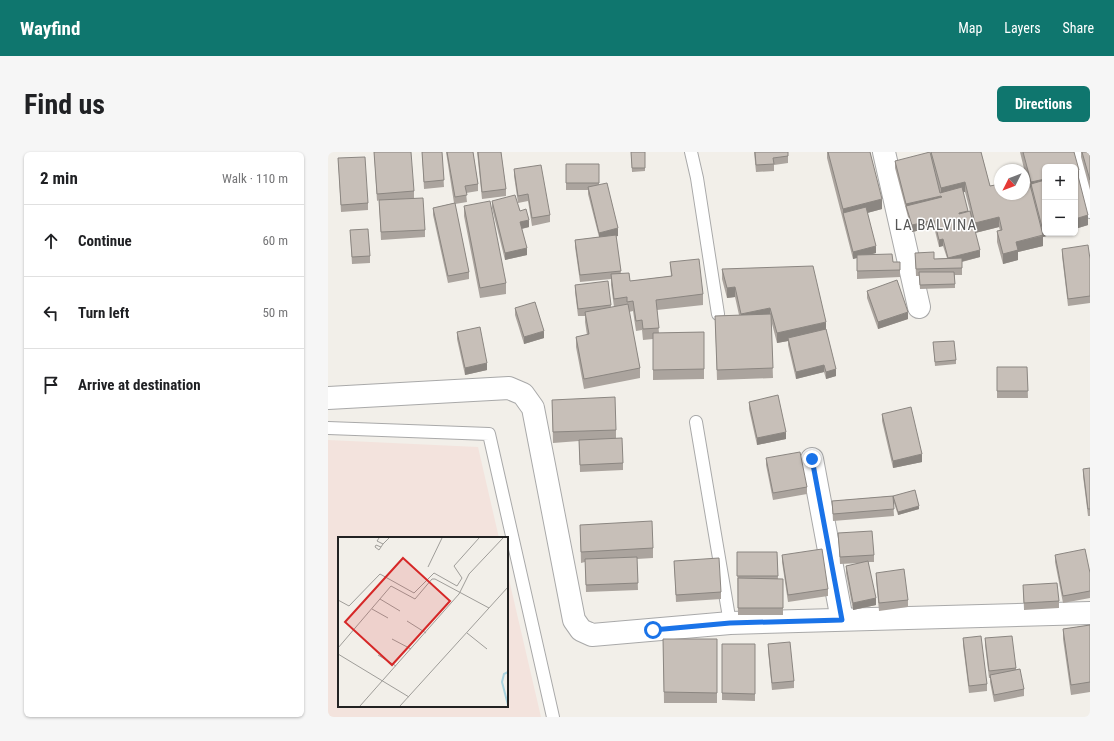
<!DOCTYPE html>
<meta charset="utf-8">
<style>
:root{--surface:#fff;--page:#f6f6f6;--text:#202124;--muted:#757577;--line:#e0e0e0;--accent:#0f766e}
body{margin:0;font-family:"Roboto Condensed",sans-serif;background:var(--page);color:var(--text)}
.controls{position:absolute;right:12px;top:12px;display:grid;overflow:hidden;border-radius:6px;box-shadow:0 1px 3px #0004}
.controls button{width:36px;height:36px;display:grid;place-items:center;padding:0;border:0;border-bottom:1px solid var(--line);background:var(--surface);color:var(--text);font:20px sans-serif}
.compass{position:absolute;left:666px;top:12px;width:36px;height:36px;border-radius:50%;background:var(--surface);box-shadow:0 1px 3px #0004;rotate:228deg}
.stop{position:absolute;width:12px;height:12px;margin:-9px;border:3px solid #1a73e8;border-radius:50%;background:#fff}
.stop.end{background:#1a73e8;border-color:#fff;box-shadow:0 1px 4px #0008}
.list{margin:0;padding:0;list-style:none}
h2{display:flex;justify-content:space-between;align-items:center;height:52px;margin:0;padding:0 16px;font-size:17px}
h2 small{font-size:13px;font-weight:400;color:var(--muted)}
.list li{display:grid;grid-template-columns:26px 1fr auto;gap:12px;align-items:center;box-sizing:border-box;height:72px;padding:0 16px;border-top:1px solid var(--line)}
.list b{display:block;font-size:15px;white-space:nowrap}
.list em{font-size:13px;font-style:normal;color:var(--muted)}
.icon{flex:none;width:22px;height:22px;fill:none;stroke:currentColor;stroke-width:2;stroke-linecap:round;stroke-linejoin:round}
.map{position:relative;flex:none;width:762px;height:565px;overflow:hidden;border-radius:6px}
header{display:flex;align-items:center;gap:24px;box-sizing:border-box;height:56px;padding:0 20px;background:var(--accent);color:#fff}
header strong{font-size:19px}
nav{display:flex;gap:22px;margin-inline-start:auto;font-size:14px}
.intro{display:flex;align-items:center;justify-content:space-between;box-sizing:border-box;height:96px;padding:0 24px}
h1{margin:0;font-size:28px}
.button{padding:10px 18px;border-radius:6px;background:var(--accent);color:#fff;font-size:14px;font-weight:700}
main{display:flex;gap:24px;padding:0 24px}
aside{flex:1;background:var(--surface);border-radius:6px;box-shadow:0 1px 3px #0004}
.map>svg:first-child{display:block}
.military{fill:#f3e3dd}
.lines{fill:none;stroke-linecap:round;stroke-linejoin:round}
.service-casing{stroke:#a9a9a9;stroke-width:14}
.minor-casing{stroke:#a9a9a9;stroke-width:24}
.service{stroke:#fff;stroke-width:12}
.minor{stroke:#fff;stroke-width:22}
.wall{fill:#aba49e;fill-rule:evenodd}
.shaded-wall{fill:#8b8681}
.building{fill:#c7bfb8;stroke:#8b8681}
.route{stroke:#1a73e8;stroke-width:5}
.labels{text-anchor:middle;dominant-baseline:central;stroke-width:3;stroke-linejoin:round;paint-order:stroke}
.quarter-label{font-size:15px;letter-spacing:1px;fill:#555;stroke:#fff}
.inset-river{fill:none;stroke:#aad3df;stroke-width:2}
.inset-road{fill:none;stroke:#9f9d99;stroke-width:1}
.view{fill:#d62828;fill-opacity:0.15;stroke:#d62828;stroke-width:2}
.inset-edge{fill:none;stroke:#222;stroke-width:2}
</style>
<header>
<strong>Wayfind</strong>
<nav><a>Map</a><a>Layers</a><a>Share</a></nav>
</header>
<div class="intro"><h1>Find us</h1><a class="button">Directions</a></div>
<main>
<aside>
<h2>2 min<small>Walk · 110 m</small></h2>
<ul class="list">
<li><svg class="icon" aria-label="ahead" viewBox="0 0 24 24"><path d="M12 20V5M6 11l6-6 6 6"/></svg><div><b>Continue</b></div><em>60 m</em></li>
<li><svg class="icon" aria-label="left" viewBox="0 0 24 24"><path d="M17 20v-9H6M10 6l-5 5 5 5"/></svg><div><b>Turn left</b></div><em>50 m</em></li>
<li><svg class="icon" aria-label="arrive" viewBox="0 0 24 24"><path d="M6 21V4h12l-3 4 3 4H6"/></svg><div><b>Arrive at destination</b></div></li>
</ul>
</aside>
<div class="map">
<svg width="762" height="565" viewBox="0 0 762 565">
<rect width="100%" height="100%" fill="#f2efe9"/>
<path class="military" d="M0 288 150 295 171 386H11V554H179V419L213 565H0Z"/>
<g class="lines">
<g class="service-casing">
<path id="service" d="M363 0 369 26 390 162
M368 270 402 471
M0 276 161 282 225 565"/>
</g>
<g class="minor-casing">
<path id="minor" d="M556 0 591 155
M752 0 762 55
M0 246 181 236 195 242 205 256 246 468 253 478 264 483 402 471 762 461
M484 307 514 468"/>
</g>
<use href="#service" class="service"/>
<use href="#minor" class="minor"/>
</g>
<path class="wall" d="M46 0 86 39V46L97 78V85L53 88 51 48 49 49Z
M94 0H114L116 35 96 37Z
M118 0H145L150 32V39L138 41 139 50 127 52 141 120V127L120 131 105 63V56L126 51Z
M149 0H173L178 37V44L154 47Z
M303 0H317V19L304 20Z
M426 0H460V11L446 13V19L428 20Z
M499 0H542L554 57 539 61 548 101 541 103 565 110H572V125L529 127V106L525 107 499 6Z
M603 0H653L662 34 698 25 692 0H746L751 27 760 73 747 77V15L717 81H730L715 85V94L690 100V108L675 112 669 90V79H672L671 75 647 81 652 105 634 110V123H627V136L592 137 591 124H588L587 101 606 107 619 106 615 94 611 95 606 75 584 80 567 16V9L603 4ZM635 40H637L642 59 640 60Z
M753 0H762V38L753 5Z
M10 6 40 51V58L13 60Z
M238 12H271V33L290 84H288L293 122 302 129 343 124 342 110 375 142V153L329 158 331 181 376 180V227L325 228V187L315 188 314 178 308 179 305 159 301 160 312 216V226L256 237 248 195V185L259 183 257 170V164H250L247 140V133L283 153V156L286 155 283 133V127L252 130 247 95V88L271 85 260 42V38H238Z
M186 17 222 63V70L204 74 200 49 190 51 186 24Z
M164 49 192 59 201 75 194 77 199 103 177 108 164 56Z
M136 54 178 131V142L152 146 136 64Z
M22 78 42 104V111L24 112Z
M734 97 762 107V151L740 154 734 104Z
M394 117 498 177 508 224 498 227 496 220 468 227 460 193V189L449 191 443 168 445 226 389 228 387 164 411 163 407 145 399 146 394 127Z
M539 139 580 167 550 177 539 146Z
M187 156 216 186 196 192 187 163Z
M129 180 159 218 137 223 129 187Z
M605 190 628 208V212L607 214Z
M669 215H699L700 246H669Z
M224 248 288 278V286L295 311V318L252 320 251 289 225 291Z
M421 250 458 287 429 293 421 257Z
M554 262 594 310 565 316 554 269Z
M438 306 479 335V342L445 348 438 313Z
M762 316V364H760L755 324V317Z
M565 344 591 357 570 363 565 348 566 364 505 369 504 349Z
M252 373 325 396V406L309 407 310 438 258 440 257 410 253 411Z
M510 381 546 403V410H540L548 453 525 458 518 421V414L532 411 512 412Z
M409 400H449L450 427H455V463H410Z
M454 403 500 437V444L460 450 454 410Z
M727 403 762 421V446L735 451 727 410Z
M346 409 393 440V447L348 450Z
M548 421 580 448V455L551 459 548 428Z
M695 433 731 449V456L696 458Z
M762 473V540L743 543 735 487V477Z
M635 486 659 532V539L641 541 635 493Z
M657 486 688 516V518L696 537V544L666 550 662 530V526H661L657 493Z
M335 487H389V551H336Z
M394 492H427V549L394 548Z
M440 492 466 529V536L444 538 440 499Z"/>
<path class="shaded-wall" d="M751 18V28L747 29V19Z
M717 27V37L703 32V41V30Z
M637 30V40L614 45 613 51 578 54V60V52L613 44V36Z
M554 47V57L517 67 515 61V67V57Z
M760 63V73L747 77V67Z
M671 65V75L647 81V71Z
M201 68V75L192 77V70Z
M606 68V75L584 80V73Z
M717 74V81H730L715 85V94L690 100V108L675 112V102L688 90 714 84V75Z
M290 76V84L271 88V81Z
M615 87V94L611 95V88Z
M548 94V101L525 107V100Z
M199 96V103L177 108V101Z
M652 98V105L620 113V106Z
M407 135V145L399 146V136Z
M442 156V166L413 173V162Z
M580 160V167L550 177V170Z
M498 170V180L460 186V189L449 191V181Z
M216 179V186L196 192V185Z
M159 211V218L137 223V216Z
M496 213V220L468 227V220Z
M508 217V224L498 227V220Z
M458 280V287L429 293V286Z
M594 302V310L565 316V309Z
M591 354V357L570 363V360Z
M548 446V453L525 458V451Z"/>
<path class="building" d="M46 0H83L86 39 49 42Z
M94 0H114L116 28 96 30Z
M119 0H145L150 32 137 34 139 43 127 45Z
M150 0H173L178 37 154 40Z
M303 0H317V16H304Z
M427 0H460V4L445 6 446 12 428 13Z
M500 0H542L554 47 515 57Z
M602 0 612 41 634 35 640 59 631 61V62L642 59 652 98 620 106 615 87 611 88 606 68 584 73 578 54 614 45 613 44 578 52 567 9Z
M603 0H653L662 34 672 32V42H696V26L700 25 715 83 688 90 690 98 675 102 669 79 674 78 671 65 647 71 637 30 613 36Z
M695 0H746L751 18 747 19V15H717V27L703 30Z
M754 0H762V28Z
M37 5 40 51 13 53 10 6Z
M238 12H271V31H238Z
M213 13 222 63 204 66 200 42 190 44 186 17Z
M747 20H749L760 63 747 67Z
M717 28V74L714 75 703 32Z
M279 31 290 76 271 81 260 35Z
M187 43 192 59 198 57 201 68 192 70 199 96 177 101 164 49Z
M95 46 97 78 53 80 51 48Z
M162 49 178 131 152 136 136 54Z
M127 51 141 120 120 124 105 56Z
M538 55 548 94 525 100 515 61Z
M40 77 42 104 24 105 22 78Z
M288 83 293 119 252 123 247 88Z
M760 93 762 107V144L740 147 734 97Z
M606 100V107L634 106V116L588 117 587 101Z
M564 102 565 110H572V118L529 119V103Z
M371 107 375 142 328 148 331 176 315 177 314 168 308 169 305 149 299 150V145L286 147 283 122 301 121 302 129 344 124 342 110Z
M485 114 498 170 449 181 442 156 413 162 407 135 399 136 394 117Z
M591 120H626L627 132 592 133Z
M569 128 580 160 550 170 539 139Z
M280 129 283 153 250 157 247 133Z
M207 150 216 179 196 185 187 156Z
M300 152 312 216 256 227 248 185 261 182 257 160Z
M443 162 445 216 389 218 387 164Z
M152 175 159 211 137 216 129 180Z
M498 177 508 217 498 220 496 213 468 220 460 186Z
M376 180V217L325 218V181Z
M626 189 628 208 607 210 605 190Z
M669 215H699L700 239H669Z
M450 243 458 280 429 286 421 250Z
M287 245 288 278 225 280 224 248Z
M583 255 594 302 565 309 554 262Z
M294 286 295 311 252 313 251 288Z
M472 300 479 335 445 341 438 306Z
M762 316V357H760L755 317Z
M587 338 591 354 570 360 565 344Z
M565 344 566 357 505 362 504 349Z
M324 369 325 396 253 400 252 373Z
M544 379 546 403 512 405 510 381Z
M494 397 500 437 460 443 454 403Z
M757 397 762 421V439L735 444 727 403Z
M409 400H449L450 424H409Z
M309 405 310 431 258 433 257 407Z
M391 406 393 440 348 443 346 409Z
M540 409 548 446 525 451 518 414Z
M576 417 580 448 551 451 548 421Z
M410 426 455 427V456H410Z
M729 431 731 449 696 451 695 433Z
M762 473V530L743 533 735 477Z
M653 484 659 532 641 534 635 486Z
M684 484 688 516 661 519 657 486Z
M335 487H389V541L336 540Z
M462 490 466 529 444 531 440 492Z
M394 492H427V542L394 541Z
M692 517 696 537 666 543 662 523Z"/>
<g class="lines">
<path class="route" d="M325 478 402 471 514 468 484 307"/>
</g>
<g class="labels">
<g class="quarter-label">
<text x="608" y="73">LA BALVINA</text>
</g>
</g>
<g transform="translate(10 385)">
<rect width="170" height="170" fill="#f2efe9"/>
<path class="inset-river" d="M170 135 166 137 164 145 170 168"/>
<path class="inset-road" d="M41 1 39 4 45 7 51 1M43 10 41 13 37 10 38 8 43 10 45 7M90 30 104 1M42 62 62 74M0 63 11 69 42 37 76 56 96 36 119 49 124 41 116 29 141 1M34 72 50 81M69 84 88 96M129 96 149 112M54 102 73 112M0 111 53 49 77 62 94 42H97L151 71M0 117 71 160M40 118 58 129M22 169 121 57 131 37 165 1M62 169 170 50"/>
<path class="view" d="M65 21 112 64 54 128 7 85Z"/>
<rect width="170" height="170" class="inset-edge"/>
</g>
</svg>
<div class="controls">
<button>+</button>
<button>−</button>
</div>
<svg class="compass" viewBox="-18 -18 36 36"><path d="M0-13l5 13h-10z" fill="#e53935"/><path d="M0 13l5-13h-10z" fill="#757577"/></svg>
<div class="stop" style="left:325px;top:478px"></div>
<div class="stop end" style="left:484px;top:307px"></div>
</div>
</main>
